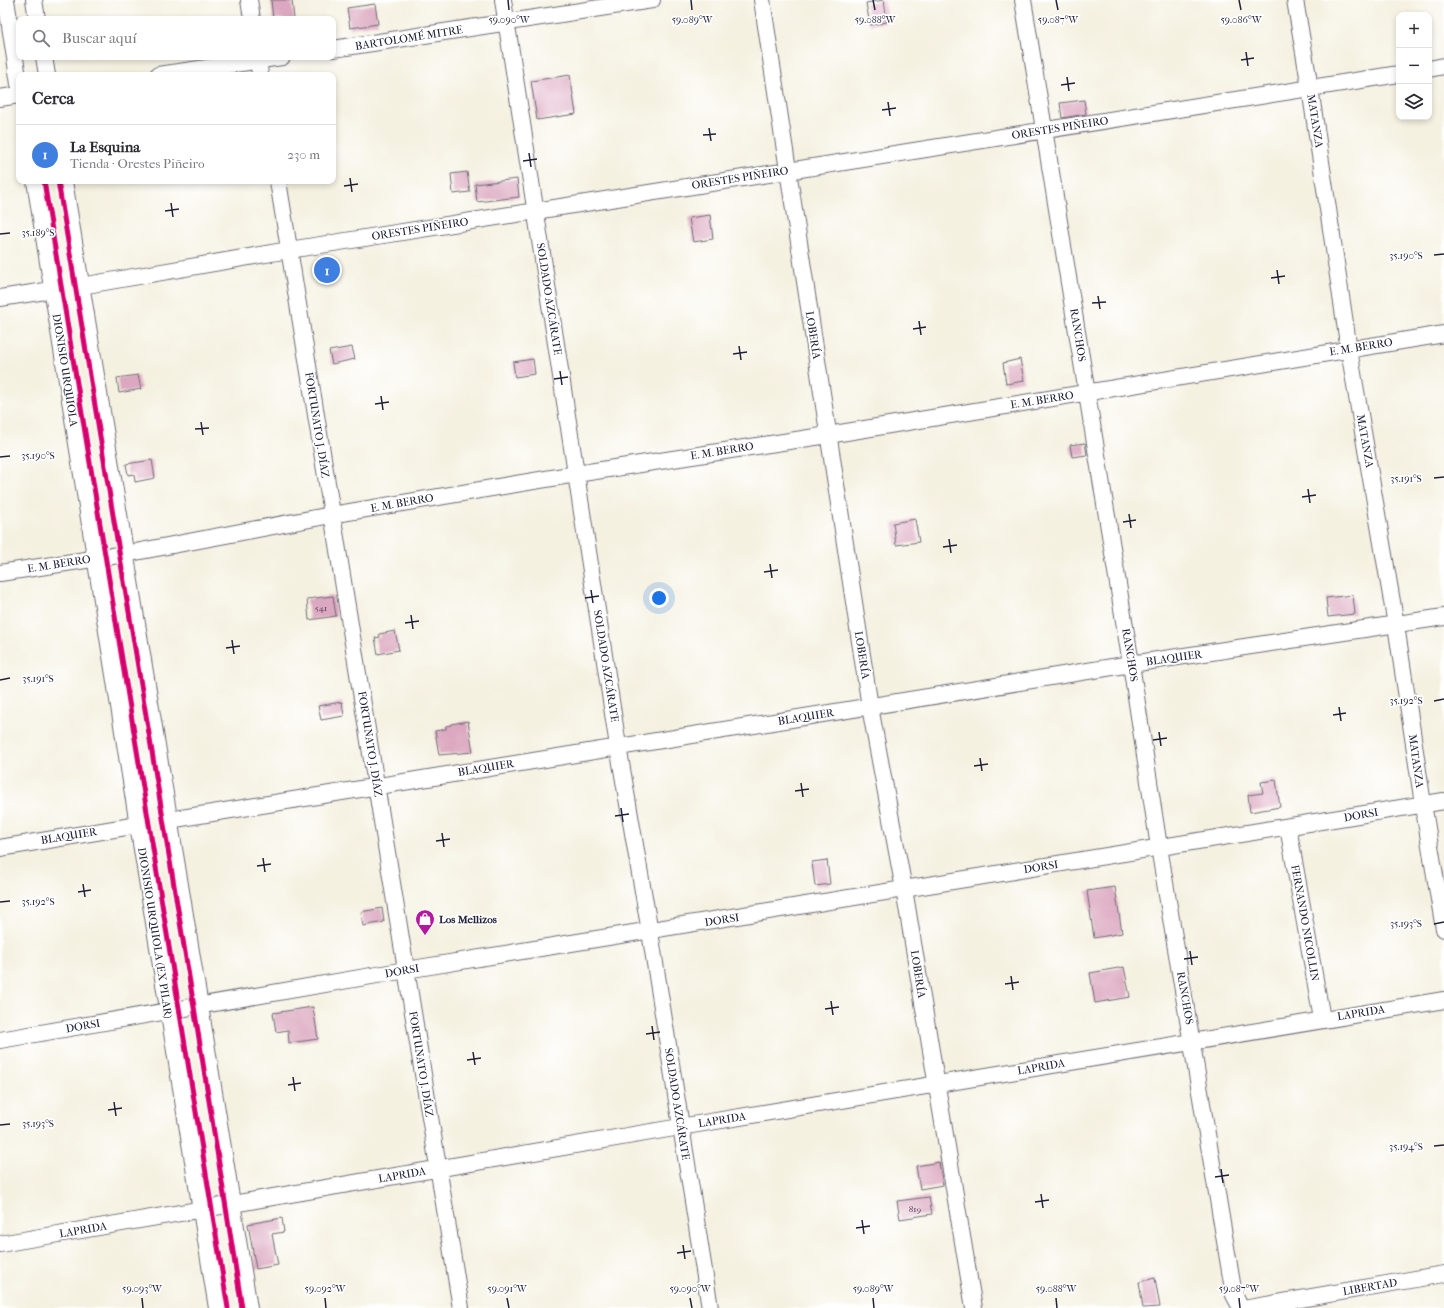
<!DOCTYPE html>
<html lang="es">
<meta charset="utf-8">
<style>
:root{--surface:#fff;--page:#f7f7f7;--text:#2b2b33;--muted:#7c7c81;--line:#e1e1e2;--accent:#111827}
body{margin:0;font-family:"IM FELL French Canon",serif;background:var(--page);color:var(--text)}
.controls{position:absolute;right:12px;top:12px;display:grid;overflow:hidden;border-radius:8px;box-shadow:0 2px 6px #0003}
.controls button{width:36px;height:36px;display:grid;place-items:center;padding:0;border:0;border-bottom:1px solid var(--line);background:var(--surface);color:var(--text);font:20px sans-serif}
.you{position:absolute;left:659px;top:598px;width:14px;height:14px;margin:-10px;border:3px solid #fff;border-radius:50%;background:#1a73e8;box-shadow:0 0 0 6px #1a73e833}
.badge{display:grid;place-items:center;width:26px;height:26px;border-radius:50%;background:var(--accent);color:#fff;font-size:13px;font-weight:700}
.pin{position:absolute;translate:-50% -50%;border:2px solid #fff;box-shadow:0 1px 4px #0006}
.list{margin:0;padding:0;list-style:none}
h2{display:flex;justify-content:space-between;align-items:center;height:52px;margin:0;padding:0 16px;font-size:17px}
h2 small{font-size:13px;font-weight:400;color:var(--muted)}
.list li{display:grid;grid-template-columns:26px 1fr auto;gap:12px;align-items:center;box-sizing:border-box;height:60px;padding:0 16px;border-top:1px solid var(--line)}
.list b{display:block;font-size:15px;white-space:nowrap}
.list p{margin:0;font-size:13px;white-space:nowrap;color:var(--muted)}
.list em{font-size:13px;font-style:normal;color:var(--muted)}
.icon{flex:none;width:22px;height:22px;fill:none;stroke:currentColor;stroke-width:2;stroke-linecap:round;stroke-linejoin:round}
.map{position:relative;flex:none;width:1444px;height:1308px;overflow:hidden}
.search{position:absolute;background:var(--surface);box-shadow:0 2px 6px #0003;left:16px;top:16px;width:320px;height:44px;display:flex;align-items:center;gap:10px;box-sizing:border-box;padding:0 14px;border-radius:8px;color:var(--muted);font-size:15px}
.panel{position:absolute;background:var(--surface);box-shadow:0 2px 6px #0003;left:16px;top:72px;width:320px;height:112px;border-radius:8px}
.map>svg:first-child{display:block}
.building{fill:#dca7c0}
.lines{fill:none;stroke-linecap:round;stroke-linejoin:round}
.street-casing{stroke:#6c6a75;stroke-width:18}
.street{stroke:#fff;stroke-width:16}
.cycleway-casing{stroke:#fff;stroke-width:8}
.cycleway{stroke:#d6006c;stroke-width:5}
.ticks{fill:none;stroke:#22223b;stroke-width:1.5}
.labels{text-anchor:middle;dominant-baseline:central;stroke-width:3.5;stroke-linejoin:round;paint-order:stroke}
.number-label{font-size:9px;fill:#50435c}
.street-label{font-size:11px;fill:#22223b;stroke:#fff}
.poi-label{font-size:11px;font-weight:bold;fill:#22223b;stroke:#fff;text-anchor:start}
.ticks-label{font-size:10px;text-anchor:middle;fill:#22223b;stroke:#fff;stroke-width:3.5;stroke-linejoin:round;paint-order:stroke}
</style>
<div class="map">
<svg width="1444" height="1308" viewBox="0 0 1444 1308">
<rect width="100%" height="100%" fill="#fff"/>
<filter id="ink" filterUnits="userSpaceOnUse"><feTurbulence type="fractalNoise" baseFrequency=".025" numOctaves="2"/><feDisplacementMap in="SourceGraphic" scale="8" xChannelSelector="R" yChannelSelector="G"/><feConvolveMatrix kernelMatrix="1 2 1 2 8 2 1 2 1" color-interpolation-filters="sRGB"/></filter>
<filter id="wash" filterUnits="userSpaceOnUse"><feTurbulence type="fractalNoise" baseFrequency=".012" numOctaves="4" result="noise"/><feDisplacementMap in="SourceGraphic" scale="16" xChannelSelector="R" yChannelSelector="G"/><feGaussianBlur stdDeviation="0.9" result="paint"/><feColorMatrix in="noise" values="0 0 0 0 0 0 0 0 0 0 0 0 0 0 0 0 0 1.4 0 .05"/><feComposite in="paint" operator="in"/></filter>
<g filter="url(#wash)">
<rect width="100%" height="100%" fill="#f5f1e1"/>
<g id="blocks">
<path class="building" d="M271 0H292L294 19H273Z
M884 0 887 22 870 25 866 3Z
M375 4 378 24 350 28 347 8Z
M570 75 576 114 537 120 531 81Z
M1084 100 1086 114 1062 118 1060 103Z
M467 172 470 192 453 194 451 174Z
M517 179 519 197 477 202 475 184Z
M710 215 713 239 693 242 689 218Z
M352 347 355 359 332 364 329 351Z
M533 359 535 374 515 377 513 362Z
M1020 359 1024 381 1006 384 1003 363Z
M138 375 141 389 119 393 117 378Z
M1085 443 1087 455 1072 457 1070 445Z
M152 460 155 478 135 482 134 474 128 475 126 464Z
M915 519 919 542 896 545 893 523Z
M1353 595 1355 614 1328 617 1326 598Z
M333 596 336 616 309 620 307 599Z
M395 631 399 650 378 654 375 638 380 637 379 634Z
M342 702 344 716 321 720 318 706Z
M468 721 473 752 439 755 435 731 446 729V726L451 725V724Z
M1276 780 1280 807 1250 812 1248 795 1263 793 1261 782Z
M827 860 830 884 815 886 812 862Z
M1115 887 1122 933 1094 938 1087 891Z
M382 908 384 922 363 926 361 912Z
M1124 967 1130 997 1095 1003 1090 973Z
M313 1007 318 1039 289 1043 288 1030 276 1032 273 1013Z
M939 1162 943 1185 920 1189 916 1166Z
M929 1197 932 1214 900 1219 897 1201Z
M282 1218 284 1232 272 1234 278 1265 256 1269 248 1224Z
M1155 1278 1160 1307 1143 1308 1139 1282Z"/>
</g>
</g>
<g filter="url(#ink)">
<use href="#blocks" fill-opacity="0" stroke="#6c6a75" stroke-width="1"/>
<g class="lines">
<g class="street-casing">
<path id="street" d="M6 0 19 84
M34 0 37 19
M249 0 252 19
M503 0 618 746 650 932 710 1308
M762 0 870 707 904 889 974 1308
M1023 0 1131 664 1159 847 1234 1295 1241 1308
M1295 0 1310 88 1349 350 1396 625 1423 804 1444 929
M333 49 652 0
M44 57 47 75
M258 57 260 75
M1429 69 1444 66
M158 75 282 57
M0 98 19 95
M35 181 138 825 217 1308
M64 181 200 1006 249 1308
M278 181 461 1308
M81 286 289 250 1399 74
M0 298 52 290
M0 573 125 554 331 515 576 474 828 435 1444 334
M169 820 1131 664 1444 617
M1288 827 1322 1019
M0 848 138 825
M0 1040 406 970 1444 801
M0 1244 680 1127 1444 1000
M1249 1308 1444 1274"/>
</g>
<use href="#street" class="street"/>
<g class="cycleway-casing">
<path id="cycleway" d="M44 181 228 1308
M58 181 194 1007 242 1308"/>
</g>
<use href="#cycleway" class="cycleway"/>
</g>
</g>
<path class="ticks" d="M508 0 509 10M691 0 692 10M873 0 875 10M1056 0 1058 10M1239 0 1241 10M1246 52 1248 66M1241 60 1254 58M1067 77 1069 91M1061 85 1075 83M888 102 890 116M882 110 896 108M709 128 711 141M703 135 716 134M529 153 531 167M523 161 537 159M350 178 352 192M344 186 358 184M171 203 173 217M165 211 179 209M0 234 10 233M1434 255 1444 254M1277 270 1279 284M1271 278 1285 276M1098 296 1100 309M1092 303 1106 302M919 321 921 335M913 329 926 327M739 346 741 360M733 354 747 352M560 371 562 385M554 379 568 377M381 396 383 410M375 404 389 402M201 422 203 435M195 429 209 428M0 457 10 456M1434 478 1444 477M1308 489 1310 503M1302 497 1316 495M1129 514 1131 528M1123 522 1136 520M949 539 951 553M943 547 957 545M770 564 772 578M764 572 778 570M591 590 593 603M585 598 599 596M411 615 413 629M405 623 419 621M232 640 234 654M226 648 240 646M0 680 10 678M1434 701 1444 699M1339 707 1341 721M1333 715 1346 713M1159 732 1161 746M1153 740 1167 738M980 758 982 771M974 766 988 764M801 783 803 797M795 791 809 789M621 808 623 822M615 816 629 814M442 833 444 847M436 841 450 839M263 858 265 872M257 866 271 864M83 884 85 897M78 892 91 890M0 902 10 901M1434 924 1444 922M1190 951 1192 965M1184 959 1198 957M1011 976 1013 990M1005 984 1019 982M831 1001 833 1015M825 1009 839 1007M652 1026 654 1040M646 1034 660 1032M473 1052 475 1065M467 1060 481 1058M293 1077 295 1091M288 1085 301 1083M114 1102 116 1116M108 1110 122 1108M0 1125 10 1124M1434 1146 1444 1145M1221 1169 1223 1183M1215 1177 1229 1175M1041 1194 1043 1208M1035 1202 1049 1200M862 1220 864 1234M856 1228 870 1226M683 1245 685 1259M677 1253 691 1251M142 1298 143 1308M325 1298 326 1308M507 1298 509 1308M690 1298 692 1308M873 1298 874 1308M1056 1298 1057 1308M1239 1298 1240 1308"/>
<defs>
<g id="shop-pin" transform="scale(1)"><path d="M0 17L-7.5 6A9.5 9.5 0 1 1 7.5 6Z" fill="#b5179e" stroke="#fff"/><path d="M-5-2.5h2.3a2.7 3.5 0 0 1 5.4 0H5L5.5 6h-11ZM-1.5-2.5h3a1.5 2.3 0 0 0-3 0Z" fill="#fff"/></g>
</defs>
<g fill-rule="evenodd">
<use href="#shop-pin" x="425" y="919"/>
</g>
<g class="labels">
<g class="number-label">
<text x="321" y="608">541</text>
<text x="915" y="1209">819</text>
</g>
<g class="street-label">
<text transform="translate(409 38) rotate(-9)">BARTOLOMÉ MITRE</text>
<text transform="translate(1315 121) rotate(81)">MATANZA</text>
<text transform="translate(1060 128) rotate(-9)">ORESTES PIÑEIRO</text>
<text transform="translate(740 178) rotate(-9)">ORESTES PIÑEIRO</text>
<text transform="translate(420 229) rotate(-9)">ORESTES PIÑEIRO</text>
<text transform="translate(549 299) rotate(81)">SOLDADO AZCÁRATE</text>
<text transform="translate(813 335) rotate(81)">LOBERÍA</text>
<text transform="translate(1078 335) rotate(81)">RANCHOS</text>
<text transform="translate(1361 347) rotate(-9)">E. M. BERRO</text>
<text transform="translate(65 370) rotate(81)">DIONISIO URQUIOLA</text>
<text transform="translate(1042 400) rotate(-9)">E. M. BERRO</text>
<text transform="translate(317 425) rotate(81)">FORTUNATO J. DÍAZ</text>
<text transform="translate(1365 441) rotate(80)">MATANZA</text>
<text transform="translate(722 451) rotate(-9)">E. M. BERRO</text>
<text transform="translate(402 503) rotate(-10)">E. M. BERRO</text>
<text transform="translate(59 564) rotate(-9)">E. M. BERRO</text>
<text transform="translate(862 655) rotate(81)">LOBERÍA</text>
<text transform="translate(1130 655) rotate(81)">RANCHOS</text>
<text transform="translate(1174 658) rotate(-8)">BLAQUIER</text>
<text transform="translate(606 666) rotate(81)">SOLDADO AZCÁRATE</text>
<text transform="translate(806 717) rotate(-9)">BLAQUIER</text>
<text transform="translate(370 744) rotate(81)">FORTUNATO J. DÍAZ</text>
<text transform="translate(1416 761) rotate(82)">MATANZA</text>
<text transform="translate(486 768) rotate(-9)">BLAQUIER</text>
<text transform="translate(1361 815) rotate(-10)">DORSI</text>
<text transform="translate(69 836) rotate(-9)">BLAQUIER</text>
<text transform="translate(1041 867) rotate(-9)">DORSI</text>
<text transform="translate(722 920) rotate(-9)">DORSI</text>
<text transform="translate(1305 923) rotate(80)">FERNANDO NICOLLIN</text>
<text transform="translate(155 933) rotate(81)">DIONISIO URQUIOLA (EX PILAR)</text>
<text transform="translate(402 971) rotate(-10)">DORSI</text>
<text transform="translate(918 974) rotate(81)">LOBERÍA</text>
<text transform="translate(1185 998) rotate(80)">RANCHOS</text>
<text transform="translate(1361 1013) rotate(-9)">LAPRIDA</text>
<text transform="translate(83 1026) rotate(-10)">DORSI</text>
<text transform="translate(421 1064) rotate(81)">FORTUNATO J. DÍAZ</text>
<text transform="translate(1041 1067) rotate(-10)">LAPRIDA</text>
<text transform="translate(677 1104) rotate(81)">SOLDADO AZCÁRATE</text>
<text transform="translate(722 1120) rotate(-9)">LAPRIDA</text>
<text transform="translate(402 1175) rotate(-10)">LAPRIDA</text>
<text transform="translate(83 1230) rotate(-10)">LAPRIDA</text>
<text transform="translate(1370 1287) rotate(-10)">LIBERTAD</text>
</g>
<g class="poi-label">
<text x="439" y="919">Los Mellizos</text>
</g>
</g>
<g class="ticks-label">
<text x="509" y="23">59.090°W</text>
<text x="692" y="23">59.089°W</text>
<text x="875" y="23">59.088°W</text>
<text x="1058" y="23">59.087°W</text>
<text x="1241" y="23">59.086°W</text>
<text x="38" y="236">35.189°S</text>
<text x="1406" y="259">35.190°S</text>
<text x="38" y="459">35.190°S</text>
<text x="1406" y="482">35.191°S</text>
<text x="38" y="682">35.191°S</text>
<text x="1406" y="704">35.192°S</text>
<text x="38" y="905">35.192°S</text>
<text x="1406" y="927">35.193°S</text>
<text x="38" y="1127">35.193°S</text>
<text x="1406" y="1150">35.194°S</text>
<text x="142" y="1292">59.093°W</text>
<text x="325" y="1292">59.092°W</text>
<text x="507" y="1292">59.091°W</text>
<text x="690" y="1292">59.090°W</text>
<text x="873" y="1292">59.089°W</text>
<text x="1056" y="1292">59.088°W</text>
<text x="1239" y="1292">59.087°W</text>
</g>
</svg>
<div class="controls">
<button>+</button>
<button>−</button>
<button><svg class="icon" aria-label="layers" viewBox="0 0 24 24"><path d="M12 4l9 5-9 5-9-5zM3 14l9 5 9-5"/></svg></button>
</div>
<div class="you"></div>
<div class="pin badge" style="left:327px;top:270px;background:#3f7fe0">1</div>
<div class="search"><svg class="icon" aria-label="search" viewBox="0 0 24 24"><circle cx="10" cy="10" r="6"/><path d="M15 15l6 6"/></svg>Buscar aquí</div>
<section class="panel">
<h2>Cerca<small></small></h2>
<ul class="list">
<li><span class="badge" style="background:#3f7fe0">1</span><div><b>La Esquina</b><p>Tienda · Orestes Piñeiro</p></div><em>230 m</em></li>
</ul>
</section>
</div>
